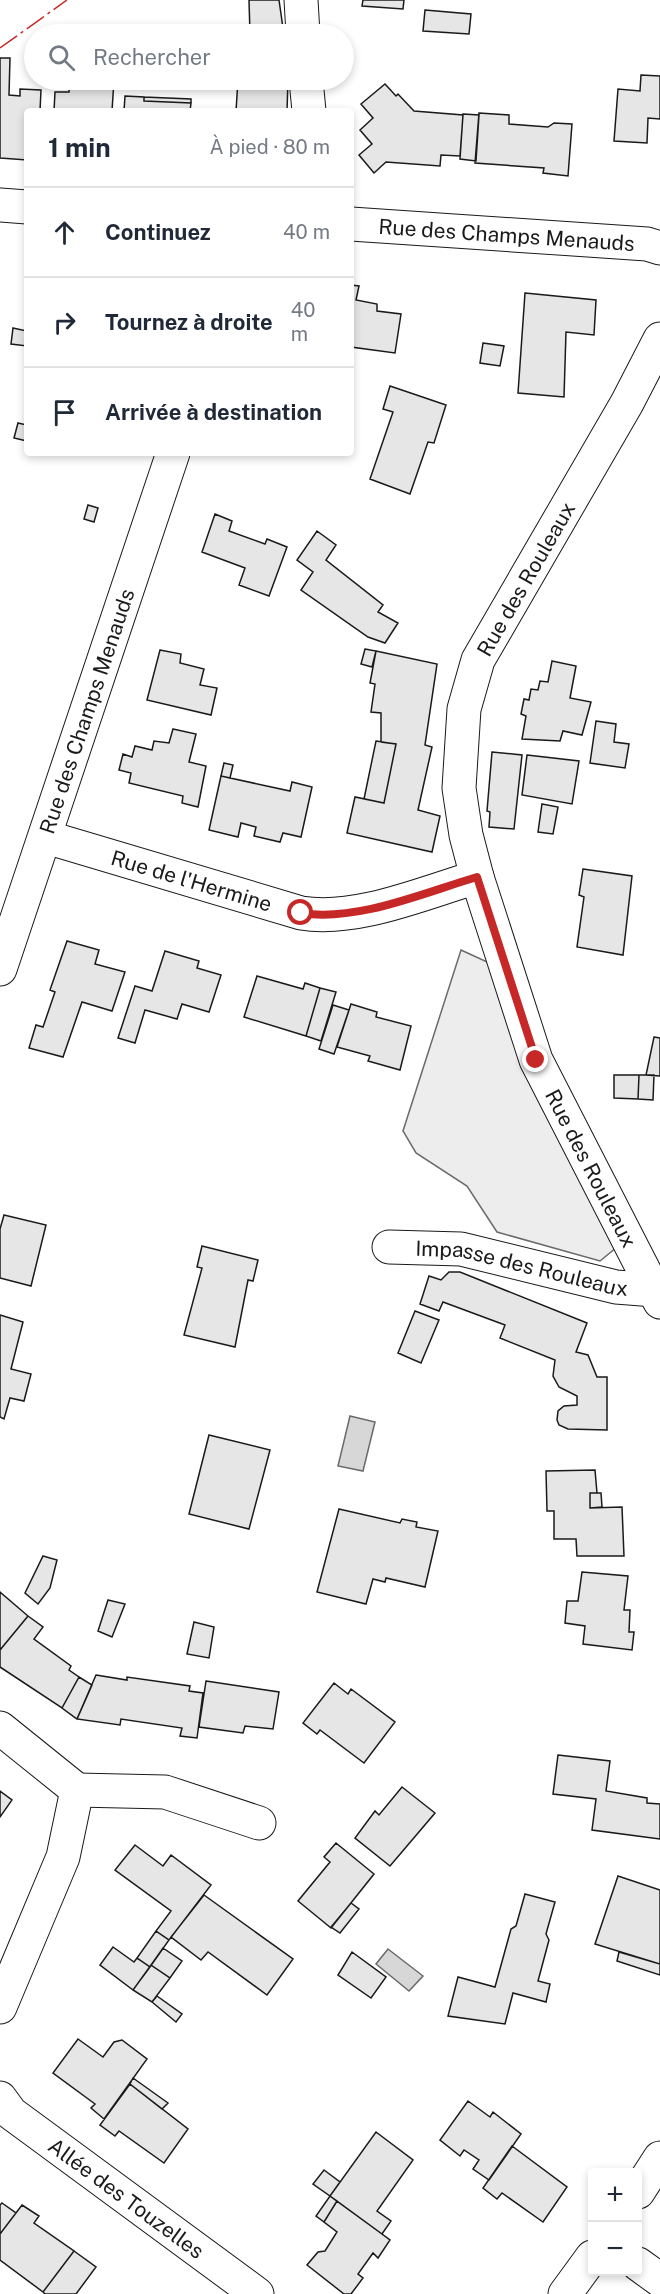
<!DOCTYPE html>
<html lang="fr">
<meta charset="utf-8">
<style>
:root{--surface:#fff;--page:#f6f6f7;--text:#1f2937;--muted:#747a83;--line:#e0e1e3}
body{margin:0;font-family:"Public Sans",sans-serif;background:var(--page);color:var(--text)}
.controls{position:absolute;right:18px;bottom:18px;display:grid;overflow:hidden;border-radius:6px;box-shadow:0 3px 9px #0003}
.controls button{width:54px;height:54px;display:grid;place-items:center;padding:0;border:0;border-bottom:2px solid var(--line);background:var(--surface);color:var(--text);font:30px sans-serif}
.stop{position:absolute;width:18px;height:18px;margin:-14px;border:4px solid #c62828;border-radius:50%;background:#fff}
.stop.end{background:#c62828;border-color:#fff;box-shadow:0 2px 6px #0008}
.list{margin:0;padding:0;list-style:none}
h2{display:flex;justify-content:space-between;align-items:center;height:78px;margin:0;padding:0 24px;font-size:26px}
h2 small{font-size:20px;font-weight:400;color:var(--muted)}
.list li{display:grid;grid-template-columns:39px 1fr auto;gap:18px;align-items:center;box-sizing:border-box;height:90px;padding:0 24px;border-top:2px solid var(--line)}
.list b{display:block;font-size:22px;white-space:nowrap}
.list em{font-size:20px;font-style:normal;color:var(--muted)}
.icon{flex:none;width:33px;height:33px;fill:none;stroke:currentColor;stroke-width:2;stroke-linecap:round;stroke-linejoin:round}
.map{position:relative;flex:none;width:660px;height:2294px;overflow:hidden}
.search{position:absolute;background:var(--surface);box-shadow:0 3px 9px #0003;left:24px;top:24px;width:330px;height:66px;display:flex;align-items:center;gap:15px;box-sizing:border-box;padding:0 21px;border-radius:33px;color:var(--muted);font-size:22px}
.panel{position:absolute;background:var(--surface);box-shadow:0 3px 9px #0003;left:24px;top:108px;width:330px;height:348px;border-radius:6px}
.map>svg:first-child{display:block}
.built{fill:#ededed;stroke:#6a6a6a;stroke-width:1.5}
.water{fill:#d7d7d7;stroke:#6a6a6a;stroke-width:1.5}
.building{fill:#e6e6e6;stroke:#1a1a1a;stroke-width:1.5}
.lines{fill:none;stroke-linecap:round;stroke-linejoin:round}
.minor-casing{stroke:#1a1a1a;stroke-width:35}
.minor{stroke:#fff;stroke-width:33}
.power{stroke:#c62828;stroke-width:1.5;stroke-dasharray:21 4.5 3 4.5;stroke-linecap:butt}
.route{stroke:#c62828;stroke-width:8}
.labels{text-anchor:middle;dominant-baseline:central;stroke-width:4.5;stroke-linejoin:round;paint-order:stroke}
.street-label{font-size:21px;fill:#1a1a1a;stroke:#fff}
</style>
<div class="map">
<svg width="660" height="2294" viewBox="0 0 660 2294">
<rect width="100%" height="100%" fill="#fff"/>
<path class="built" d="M461 950 496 966 617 1247 600 1261 497 1232 467 1186 416 1153 403 1131Z"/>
<path class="water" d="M350 1416 375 1422 363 1471 338 1466Z
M388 1949 423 1976 409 1991 376 1964Z"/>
<path class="building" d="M249 0H279L283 28H290L289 34H250Z
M363 0H404L403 9 362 6Z
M425 10 471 14 469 34 423 31Z
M0 58H10L9 95 20 96V89L41 90 40 111H27V160L0 158Z
M641 75 660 76V119L648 118 647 143 614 141 618 89 640 91Z
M70 80H114L112 111H54L55 92H69Z
M238 80H288L287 111H236Z
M385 84 396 96 398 94 414 111 463 115 460 156 441 155 440 166 386 162 374 173 359 155 372 144 360 130 373 118 361 104Z
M125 96 144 97V101L191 103 190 111H124Z
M144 97 191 99V103L144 101Z
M479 113 509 115V124L548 127 554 123 572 124 568 176 543 173 544 168 475 163Z
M463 114 479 115 476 161 460 159Z
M351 285 359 286 356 300 377 304V311L401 314 395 353 351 347Z
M525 293 596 300 594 335 566 332 564 397 518 393Z
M13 328 27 331V346L11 344Z
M483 343 504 346 500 366 480 363Z
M390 386 446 405 434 443 428 442 410 494 370 479 393 412 383 409Z
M18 423 27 425V441L14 438Z
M88 505 98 508 94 522 84 519Z
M215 514 232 521 229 531 265 544 267 539 287 547 269 596 239 585 245 568 202 552Z
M317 531 336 545 326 560 383 605 378 612 398 623 385 643 368 637 301 590 313 572 297 560Z
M365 649 376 651 372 667 361 664Z
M160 650 181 654 180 663 204 669 200 685 217 688 211 715 147 700Z
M376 651 437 664 425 745 432 747 418 810 440 816 432 852 347 833 355 797 384 803 396 744 381 742V713L371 712 375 684 370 683Z
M552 661 576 666 570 698 591 702 582 735 563 731 560 741 522 739 526 716 521 714 524 699 529 700 531 689 538 690 540 681 548 682Z
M596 721 616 724 614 742 629 744 625 768 590 763Z
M173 729 196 734 189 762 206 766 198 807 182 803 183 796 129 783 131 773 119 770 123 754 132 757 135 746 152 750 154 741 169 743Z
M376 741 396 744 384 803 364 799Z
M492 752 522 755 514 829 489 827 490 812 487 811Z
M527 755 579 761 572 804 522 795Z
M224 763 233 765 230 778 221 776Z
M221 776 290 791 292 782 312 787 301 837 283 833 280 842 254 836 256 827 241 823 238 837 209 830Z
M542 804 558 807 553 834 538 832Z
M583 869 632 876 623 955 577 947 584 897 579 895Z
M67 941 99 950 95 964 125 972 112 1011 82 1002 63 1057 29 1048 36 1025 43 1027 55 992 50 990Z
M165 951 199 961 197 968 221 975 209 1012 182 1004 177 1019 145 1010 135 1043 118 1038 135 986 152 991Z
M257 976 303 989 305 983 320 988 306 1036 244 1017Z
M320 988 336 992 321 1041 306 1036Z
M351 1004 377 1012 376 1017 411 1026 400 1070 368 1061 370 1056 337 1047Z
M333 1005 349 1010 334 1054 319 1049Z
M654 1037 660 1038V1076L646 1075Z
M614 1075H639L638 1099 614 1098Z
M639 1075H654L653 1100 638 1099Z
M4 1215 46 1225 31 1286 0 1278V1229Z
M202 1246 258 1260 253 1281 248 1280 235 1347 184 1335 202 1268 197 1267Z
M449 1272H460L587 1323 576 1352 588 1355 597 1377H607V1430L568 1429 559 1425 557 1420 558 1411 564 1406 577 1405V1396L559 1387 553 1376 555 1360 500 1338 505 1325 443 1302 439 1311 420 1304 429 1276 441 1280Z
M415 1311 439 1320 421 1363 398 1353Z
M0 1315 23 1322 11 1369 31 1374 24 1401 10 1398 4 1419 0 1417Z
M209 1435 270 1450 249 1529 189 1514Z
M595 1470 597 1493H590V1508L622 1507 624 1556H577L576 1539H554V1511H547L546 1471Z
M590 1493H601L602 1507 590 1508Z
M339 1509 400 1523 402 1519 417 1522 416 1527 438 1531 425 1587 386 1578 385 1582 373 1579 366 1604 317 1592Z
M43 1556 57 1560 50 1588 38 1604 25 1593Z
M582 1572 628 1576 624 1610H630L629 1632H634L632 1650 583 1644 585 1626 565 1623 567 1601H578Z
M0 1592 28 1616 0 1650Z
M108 1600 125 1604 112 1637 98 1631Z
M28 1616 43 1627 34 1639 71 1666 69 1670 79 1677 62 1708 0 1667V1650Z
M194 1622 214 1627 209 1658 187 1654Z
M96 1675 127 1680V1677L190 1686 189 1691 203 1693 197 1738 180 1736 182 1728 121 1719 120 1725 77 1719Z
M79 1677 92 1685 77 1719 62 1708Z
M206 1681 279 1692 273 1729 245 1726 243 1733 199 1727Z
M334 1683 348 1694 351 1689 395 1722 364 1763 320 1730 317 1734 303 1723Z
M558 1755 610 1761 606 1791 647 1798V1803L660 1804V1839L592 1830 596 1799 553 1794Z
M402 1787 435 1813 390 1866 355 1838 375 1811 379 1815Z
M0 1791 12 1800 0 1817Z
M336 1843 374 1874 331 1928 298 1901 330 1862 324 1857Z
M135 1845 163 1866 171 1855 211 1885 169 1940 156 1931 171 1911 115 1870Z
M618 1876 660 1890V1964L595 1944Z
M525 1894 555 1902 546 1934 549 1940 538 1981 550 1984 546 2002 513 1993 505 2024 448 2016 458 1977 495 1987 511 1929 516 1926Z
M204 1895 293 1959 267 1995 208 1952 201 1960 171 1937Z
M351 1903 359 1909 340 1933 331 1927Z
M156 1931 169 1940 150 1967 137 1958Z
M113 1947 134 1962 137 1958 150 1967 133 1990 100 1965Z
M163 1948 182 1961 170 1978 151 1965Z
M352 1952 386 1977 371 1998 338 1975Z
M619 1952 660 1964V1975L617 1961Z
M151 1965 170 1978 152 2002 133 1990Z
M157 1996 182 2014 176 2022 152 2002Z
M78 2039 103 2057 114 2042 122 2040 147 2059 104 2119 91 2108 95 2104 53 2073Z
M133 2078 168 2103 162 2109 130 2084Z
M130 2084 188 2129 164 2163 119 2131 115 2136 100 2125Z
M468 2101 490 2117 493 2112 521 2134 489 2180 473 2169 479 2160 464 2150 460 2156 440 2140Z
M376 2132 413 2160 377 2211 391 2221 382 2234 330 2196Z
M512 2146 567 2187 543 2222 502 2193 497 2199 483 2188Z
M324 2170 340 2182 330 2196 313 2184Z
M330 2196 337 2201 324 2222 316 2216Z
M337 2201 390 2240 378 2258 373 2253 358 2274 363 2278 351 2294H344L307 2265 318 2252 325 2251 337 2232 324 2222Z
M2 2203 16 2213 0 2234V2205Z
M22 2205 39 2216 34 2223 74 2251 43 2292 0 2260V2234Z
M74 2251 96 2267 76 2294H45L43 2292Z"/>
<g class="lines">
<g class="minor-casing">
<g id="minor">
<path d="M301 0 303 34"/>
<path d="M306 80 309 111"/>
<path d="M0 205 27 207"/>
<path id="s1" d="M351 224 647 244 660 248"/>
<path id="s2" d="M660 339 627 403 478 660 464 709 459 788 466 835 477 877 536 1060 660 1302"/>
<path id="s3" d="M46 837 301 913C357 922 423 893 477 877"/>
<path id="s4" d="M0 969 173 453"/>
<path id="s5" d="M389 1247 461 1249 616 1287 655 1290 660 1288"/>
<path d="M0 1728 77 1790 63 1857 0 2007"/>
<path d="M77 1790 165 1792 259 1823"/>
<path id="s6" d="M0 2098 11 2113 257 2294"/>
<path d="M638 2192 660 2158"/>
<path d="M638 2264 660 2280"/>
<path d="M565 2294 592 2257"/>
</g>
</g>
<use href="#minor" class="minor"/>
<path class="power" d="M0 48 67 0"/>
</g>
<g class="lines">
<path class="route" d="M301 913C357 922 423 893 477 877L536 1060"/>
</g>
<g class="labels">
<g class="street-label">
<text stroke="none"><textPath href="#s1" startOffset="156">Rue des Champs Menauds</textPath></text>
<text transform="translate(526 579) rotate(-60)">Rue des Rouleaux</text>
<text stroke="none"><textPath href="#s4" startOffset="272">Rue des Champs Menauds</textPath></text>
<text stroke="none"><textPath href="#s3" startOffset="152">Rue de l'Hermine</textPath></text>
<text stroke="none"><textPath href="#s2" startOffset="904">Rue des Rouleaux</textPath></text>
<text stroke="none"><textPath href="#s5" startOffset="135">Impasse des Rouleaux</textPath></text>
<text stroke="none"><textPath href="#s6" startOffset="162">Allée des Touzelles</textPath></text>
</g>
</g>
</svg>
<div class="controls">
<button>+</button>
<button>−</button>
</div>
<div class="stop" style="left:301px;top:913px"></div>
<div class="stop end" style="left:536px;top:1060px"></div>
<div class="search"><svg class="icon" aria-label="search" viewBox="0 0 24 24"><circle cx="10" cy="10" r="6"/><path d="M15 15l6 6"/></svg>Rechercher</div>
<section class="panel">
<h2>1 min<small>À pied · 80 m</small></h2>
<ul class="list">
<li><svg class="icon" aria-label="ahead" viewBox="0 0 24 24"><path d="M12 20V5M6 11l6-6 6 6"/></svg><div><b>Continuez</b></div><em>40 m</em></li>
<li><svg class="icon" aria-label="right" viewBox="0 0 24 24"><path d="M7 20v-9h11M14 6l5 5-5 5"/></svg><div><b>Tournez à droite</b></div><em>40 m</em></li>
<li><svg class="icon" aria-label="arrive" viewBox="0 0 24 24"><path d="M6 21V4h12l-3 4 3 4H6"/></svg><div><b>Arrivée à destination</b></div></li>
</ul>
</section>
</div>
